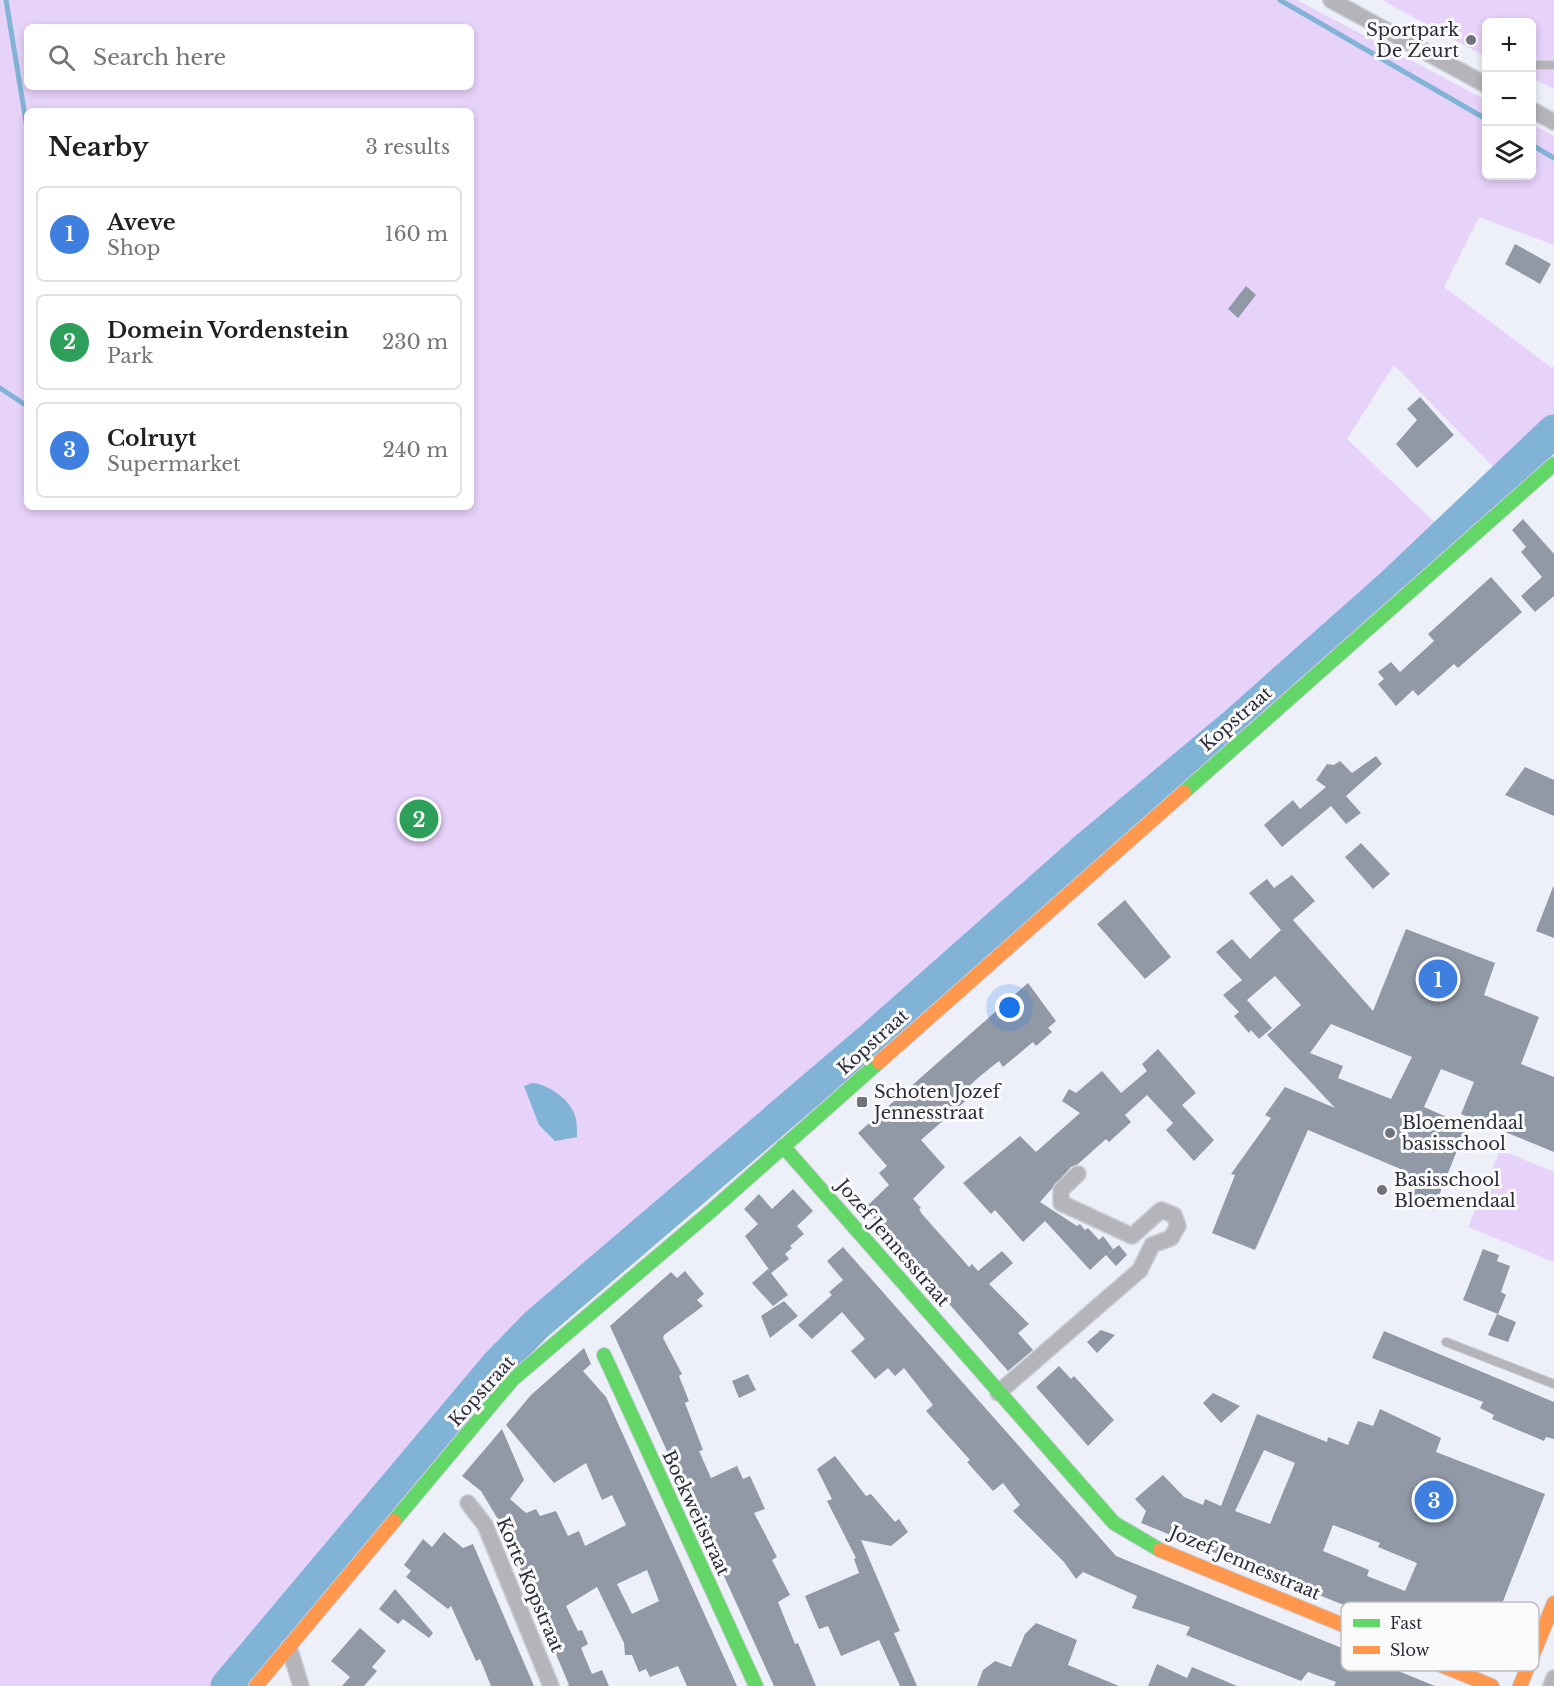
<!DOCTYPE html>
<meta charset="utf-8">
<style>
:root{--surface:#fff;--page:#f6f6f6;--text:#202124;--muted:#757577;--line:#e0e0e0;--accent:#70727c}
body{margin:0;font-family:"Libre Baskerville",serif;background:var(--page);color:var(--text)}
.controls{position:absolute;right:18px;top:18px;display:grid;overflow:hidden;border-radius:9px;box-shadow:0 3px 9px #0003}
.controls button{width:54px;height:54px;display:grid;place-items:center;padding:0;border:0;border-bottom:2px solid var(--line);background:var(--surface);color:var(--text);font:30px sans-serif}
.you{position:absolute;left:1010px;top:1008px;width:21px;height:21px;margin:-15px;border:4px solid #fff;border-radius:50%;background:#1a73e8;box-shadow:0 0 0 9px #1a73e833}
.badge{display:grid;place-items:center;width:39px;height:39px;border-radius:50%;background:var(--accent);color:#fff;font-size:20px;font-weight:700}
.pin{position:absolute;translate:-50% -50%;border:3px solid #fff;box-shadow:0 2px 6px #0006}
.list{margin:0;padding:0;list-style:none}
h2{display:flex;justify-content:space-between;align-items:center;height:78px;margin:0;padding:0 24px;font-size:26px}
h2 small{font-size:20px;font-weight:400;color:var(--muted)}
.list li{display:grid;grid-template-columns:39px 1fr auto;gap:18px;align-items:center;box-sizing:border-box;height:96px;margin:0 12px 12px;padding:0 12px;border:2px solid var(--line);border-radius:9px}
.list b{display:block;font-size:22px;white-space:nowrap}
.list p{margin:0;font-size:20px;white-space:nowrap;color:var(--muted)}
.list em{font-size:20px;font-style:normal;color:var(--muted)}
.icon{flex:none;width:33px;height:33px;fill:none;stroke:currentColor;stroke-width:2;stroke-linecap:round;stroke-linejoin:round}
.map{position:relative;flex:none;width:1554px;height:1686px;overflow:hidden}
.search{position:absolute;background:var(--surface);box-shadow:0 3px 9px #0003;left:24px;top:24px;width:450px;height:66px;display:flex;align-items:center;gap:15px;box-sizing:border-box;padding:0 21px;border-radius:9px;color:var(--muted);font-size:22px}
.panel{position:absolute;background:var(--surface);box-shadow:0 3px 9px #0003;left:24px;top:108px;width:450px;height:402px;border-radius:9px}
.map>svg:first-child{display:block}
.green{fill:#e7d2fa;fill-rule:evenodd}
.water{fill:#80b3d5}
.lines{fill:none;stroke-linecap:round;stroke-linejoin:round}
.stream{stroke:#80b3d5;stroke-width:5}
.river{stroke:#80b3d5;stroke-width:33}
.building{fill:#9199a7;fill-rule:evenodd}
.lane-casing{stroke:#cbced6;stroke-width:10}
.street-casing{stroke:#cbced6;stroke-width:18}
.fast-casing{stroke:#cbced6;stroke-width:16}
.slow-casing{stroke:#cbced6;stroke-width:16}
.lane{stroke:#b5b4bb;stroke-width:8}
.street{stroke:#b5b4bb;stroke-width:15}
.fast{stroke:#63d668;stroke-width:14}
.slow{stroke:#ff974d;stroke-width:14}
.poi-dot{fill:#70727c;stroke:#fafafa;stroke-width:2}
.labels{text-anchor:middle;dominant-baseline:central;stroke-width:6;stroke-linejoin:round;paint-order:stroke}
.poi-label{font-size:18px;fill:#2c2e39;stroke:#fafafa;text-anchor:start}
.street-label{font-size:18px;fill:#2c2e39;stroke:#fafafa}
.key{fill:#fafafa;stroke:#bcbdc0;stroke-width:1.5}
.key-label{font-size:16px;fill:#2c2e39}
</style>
<div class="map">
<svg width="1554" height="1686" viewBox="0 0 1554 1686">
<rect width="100%" height="100%" fill="#edf0f9"/>
<path class="green" d="M0 0H1297L1486 100V176H1532V124L1554 136V245L1479 217 1444 287 1552 368 1554 365V431L1504 478 1394 365 1347 439 1445 532 543 1327 405 1484 235 1686H0ZM27 27H471V87H27ZM27 111H471V507H27Z
M1382 0H1554V89L1532 78V22H1486V57Z
M1500 1150 1554 1172V1262L1468 1227Z"/>
<path class="water" d="M532 1083C546 1083 569 1099 574 1113 577 1119 577 1129 577 1137L555 1141 539 1125 524 1086Z"/>
<g class="lines">
<path class="stream" d="M6 0 27 128
M1280 0 1486 119
M1532 145 1554 158
M0 388 27 406"/>
<path class="river" d="M227 1686 497 1365 537 1324 873 1037 1082 852 1233 726 1393 584 1554 431"/>
</g>
<path class="building" d="M1515 244 1551 264 1540 284 1505 264Z
M1246 286 1256 295 1238 318 1228 309Z
M1420 397 1454 435 1417 468 1396 444 1417 420 1407 409Z
M1523 519 1554 554V596L1535 612 1521 596 1542 577 1521 552 1526 547 1512 530Z
M1491 577 1522 612 1458 668 1454 664 1418 696 1413 690 1396 706 1378 684 1384 679 1378 672 1391 662 1400 672 1434 641 1428 634Z
M1376 756 1382 764 1346 796 1361 813 1346 824 1331 806 1282 847 1264 825 1293 800 1300 809 1326 787 1316 780 1327 764 1334 765 1340 761 1352 773Z
M1525 767 1554 780V816L1505 795Z
M1361 843 1390 874 1373 889 1345 857Z
M1292 875 1315 901 1293 920 1373 1011 1406 929 1495 963 1484 995 1539 1017 1521 1064 1554 1077V1152L1461 1114 1474 1082 1441 1069 1424 1107 1467 1126 1433 1210 1410 1201 1418 1182 1403 1170 1308 1130 1255 1250 1212 1233 1235 1175 1231 1174 1271 1118 1265 1115 1285 1087 1335 1108 1267 1035 1301 1005 1275 976 1247 1000 1272 1028 1259 1039 1251 1030 1249 1033 1234 1016 1239 1012 1223 995 1242 980 1216 952 1232 939 1250 959 1281 930 1249 893 1267 879 1274 888ZM1331 1024 1412 1057 1391 1099 1338 1078 1343 1066 1310 1053Z
M1553 887H1554V938L1536 931Z
M1125 900 1171 957 1145 979 1097 924Z
M1028 983 1056 1021 1048 1028 1052 1032 1036 1046 1033 1042 1003 1067 999 1061 979 1077 965 1090 971 1096 921 1140 945 1167 913 1199 921 1208 919 1209 922 1214 969 1267 972 1264 978 1271 1002 1251 1013 1263 989 1284 1029 1324 1018 1333 1033 1350 1008 1371 871 1215 866 1207 889 1185 879 1173 887 1166 858 1133Z
M1158 1049 1196 1093 1182 1105 1214 1140 1194 1161 1166 1130 1173 1123 1147 1095 1125 1115 1131 1122 1109 1142 1106 1139 1078 1164 1071 1167 1040 1202 1077 1226 1080 1224 1085 1230 1088 1228 1099 1240 1103 1236 1113 1249 1107 1254 1119 1245 1127 1255 1116 1266 1106 1255 1090 1270 1045 1221 1023 1242 995 1210 991 1214 963 1183 1020 1136 1036 1152 1080 1113 1062 1101 1069 1089 1076 1093 1102 1071 1121 1093 1147 1071 1142 1064Z
M793 1189 813 1211 797 1226 804 1234 790 1246 792 1248 785 1254 789 1259 771 1273 788 1295 773 1306 752 1283 768 1269 770 1271 745 1236 758 1224 744 1209 759 1194 772 1209Z
M843 1247 1116 1556 1435 1686H1334L1336 1682 1308 1672 1301 1681 1186 1635 1190 1627 1132 1608 1137 1596 1083 1572 1076 1579 1064 1562 1013 1511 1020 1505 1003 1483 993 1491 967 1462 970 1460 926 1411 933 1405 904 1368 895 1376 888 1368 875 1379 851 1351 865 1339 842 1312 812 1339 798 1325 832 1295 829 1292 843 1280 827 1261Z
M1483 1249 1499 1255 1497 1261 1510 1266 1501 1292 1506 1295 1498 1314 1463 1300Z
M685 1271 704 1294 697 1300 703 1306 664 1335 663 1338 682 1374 679 1376 689 1401 685 1403 703 1450 699 1451 711 1478 737 1466 743 1479 750 1476 765 1509 754 1513 777 1557 772 1560 790 1595 778 1602 795 1644 798 1643 816 1686H774L610 1326 671 1272 677 1278Z
M784 1301 798 1316 770 1338 761 1316Z
M1497 1314 1516 1322 1508 1342 1488 1335Z
M1101 1330 1115 1335 1097 1353 1087 1342Z
M1384 1331 1554 1402V1439L1546 1437 1544 1441 1492 1419 1494 1415 1480 1408 1483 1402 1372 1358Z
M584 1348 591 1364 583 1371 606 1397 737 1686H687L678 1666 650 1677 646 1669 639 1672 632 1655H625L624 1643 597 1587 566 1606 578 1631 582 1630 588 1644 581 1648 592 1674 602 1670 609 1686H567L569 1685 502 1526 481 1491 462 1476 502 1429 524 1480 510 1499 526 1513 536 1509 540 1516 556 1511 568 1536 579 1531 585 1546 626 1525 612 1495 602 1500 586 1463 554 1483 506 1425 531 1395ZM647 1570 659 1601 632 1614 617 1584Z
M1059 1366 1071 1379 1074 1376 1114 1420 1088 1446 1036 1387Z
M748 1374 756 1390 739 1398 732 1381Z
M1213 1393 1240 1406 1221 1423 1203 1403Z
M1380 1409 1441 1438 1436 1452 1545 1494 1480 1660 1141 1523 1146 1511 1135 1499 1163 1475 1184 1497 1203 1505 1205 1499 1221 1506 1257 1414 1327 1442 1328 1437 1348 1445 1358 1421 1373 1426ZM1264 1450 1295 1463 1270 1524 1235 1511ZM1333 1525 1380 1543 1378 1547 1417 1563 1405 1591 1367 1576 1369 1570 1323 1551Z
M835 1456 866 1496 871 1494 895 1522 899 1519 908 1532 891 1546 861 1540 900 1631 894 1633 917 1686H900L879 1640 841 1656 828 1626 819 1629 805 1596 859 1573 854 1559 856 1558 827 1501 832 1499 817 1469Z
M444 1532 463 1548 473 1544 534 1686H491L480 1659 476 1661 451 1606 448 1609 406 1577 411 1571 404 1565 423 1539 432 1547Z
M395 1589 433 1633 429 1638 403 1619 398 1624 379 1609Z
M1036 1623 1077 1640 1068 1665 1119 1686H977L983 1670 995 1661 1011 1667 1025 1634Z
M360 1628 386 1651 372 1667 377 1671 364 1686H342L350 1677 331 1661Z
M1157 1664 1187 1678 1192 1667 1237 1686H1148Z"/>
<g class="lines">
<g class="lane-casing">
<path id="lane" d="M1532 65H1554
M1446 1342 1554 1384"/>
</g>
<g class="street-casing">
<path id="street" d="M1331 0 1486 85
M1532 110 1554 122
M998 1393 1140 1270 1152 1245 1171 1238 1178 1226 1174 1215 1161 1210 1132 1236 1061 1203V1190L1078 1174
M468 1503 485 1525 551 1686
M289 1647 301 1686
M1551 1686 1554 1678"/>
</g>
<g class="fast-casing">
<path id="fast" d="M1184 792 1554 464
M783 1146 1114 1523 1160 1550
M604 1355 756 1686
M394 1521 512 1380 711 1211 879 1062"/>
</g>
<g class="slow-casing">
<path id="slow" d="M879 1062 1184 792
M1160 1550 1492 1686
M256 1686 394 1521
M1520 1686 1554 1603"/>
</g>
<use href="#lane" class="lane"/>
<use href="#street" class="street"/>
<use href="#fast" class="fast"/>
<use href="#slow" class="slow"/>
</g>
<g class="poi-dot">
<circle cx="1471" cy="40" r="6"/>
<rect x="856" y="1096" width="12" height="12" rx="3"/>
<circle cx="1390" cy="1133" r="6"/>
<circle cx="1382" cy="1190" r="6"/>
</g>
<g class="labels">
<g class="poi-label">
<text x="1459" y="30" text-anchor="end">Sportpark<tspan x="1459" dy="21">De Zeurt</tspan></text>
<text x="874" y="1092">Schoten Jozef<tspan x="874" dy="21">Jennesstraat</tspan></text>
<text x="1402" y="1123">Bloemendaal<tspan x="1402" dy="21">basisschool</tspan></text>
<text x="1394" y="1180">Basisschool<tspan x="1394" dy="21">Bloemendaal</tspan></text>
</g>
<g class="street-label">
<text transform="translate(1236 719) rotate(-41)">Kopstraat</text>
<text transform="translate(873 1042) rotate(-42)">Kopstraat</text>
<text transform="translate(893 1243) rotate(49)">Jozef Jennesstraat</text>
<text transform="translate(482 1391) rotate(-48)">Kopstraat</text>
<text transform="translate(696 1513) rotate(65)">Boekweitstraat</text>
<text transform="translate(1245 1563) rotate(23)">Jozef Jennesstraat</text>
<text transform="translate(530 1585) rotate(67)">Korte Kopstraat</text>
</g>
</g>
<rect x="1341" y="1602" width="198" height="69" rx="9" class="key"/>
<rect x="1353" y="1619" width="27" height="8" fill="#63d668"/>
<rect x="1353" y="1646" width="27" height="8" fill="#ff974d"/>
<g class="key-label">
<text x="1390" y="1629">Fast</text>
<text x="1390" y="1656">Slow</text>
</g>
</svg>
<div class="controls">
<button>+</button>
<button>−</button>
<button><svg class="icon" aria-label="layers" viewBox="0 0 24 24"><path d="M12 4l9 5-9 5-9-5zM3 14l9 5 9-5"/></svg></button>
</div>
<div class="you"></div>
<div class="pin badge" style="left:1438px;top:979px;background:#3f7fe0">1</div>
<div class="pin badge" style="left:419px;top:819px;background:#2e9e5b">2</div>
<div class="pin badge" style="left:1434px;top:1500px;background:#3f7fe0">3</div>
<div class="search"><svg class="icon" aria-label="search" viewBox="0 0 24 24"><circle cx="10" cy="10" r="6"/><path d="M15 15l6 6"/></svg>Search here</div>
<section class="panel">
<h2>Nearby<small>3 results</small></h2>
<ul class="list">
<li><span class="badge" style="background:#3f7fe0">1</span><div><b>Aveve</b><p>Shop</p></div><em>160 m</em></li>
<li><span class="badge" style="background:#2e9e5b">2</span><div><b>Domein Vordenstein</b><p>Park</p></div><em>230 m</em></li>
<li><span class="badge" style="background:#3f7fe0">3</span><div><b>Colruyt</b><p>Supermarket</p></div><em>240 m</em></li>
</ul>
</section>
</div>
